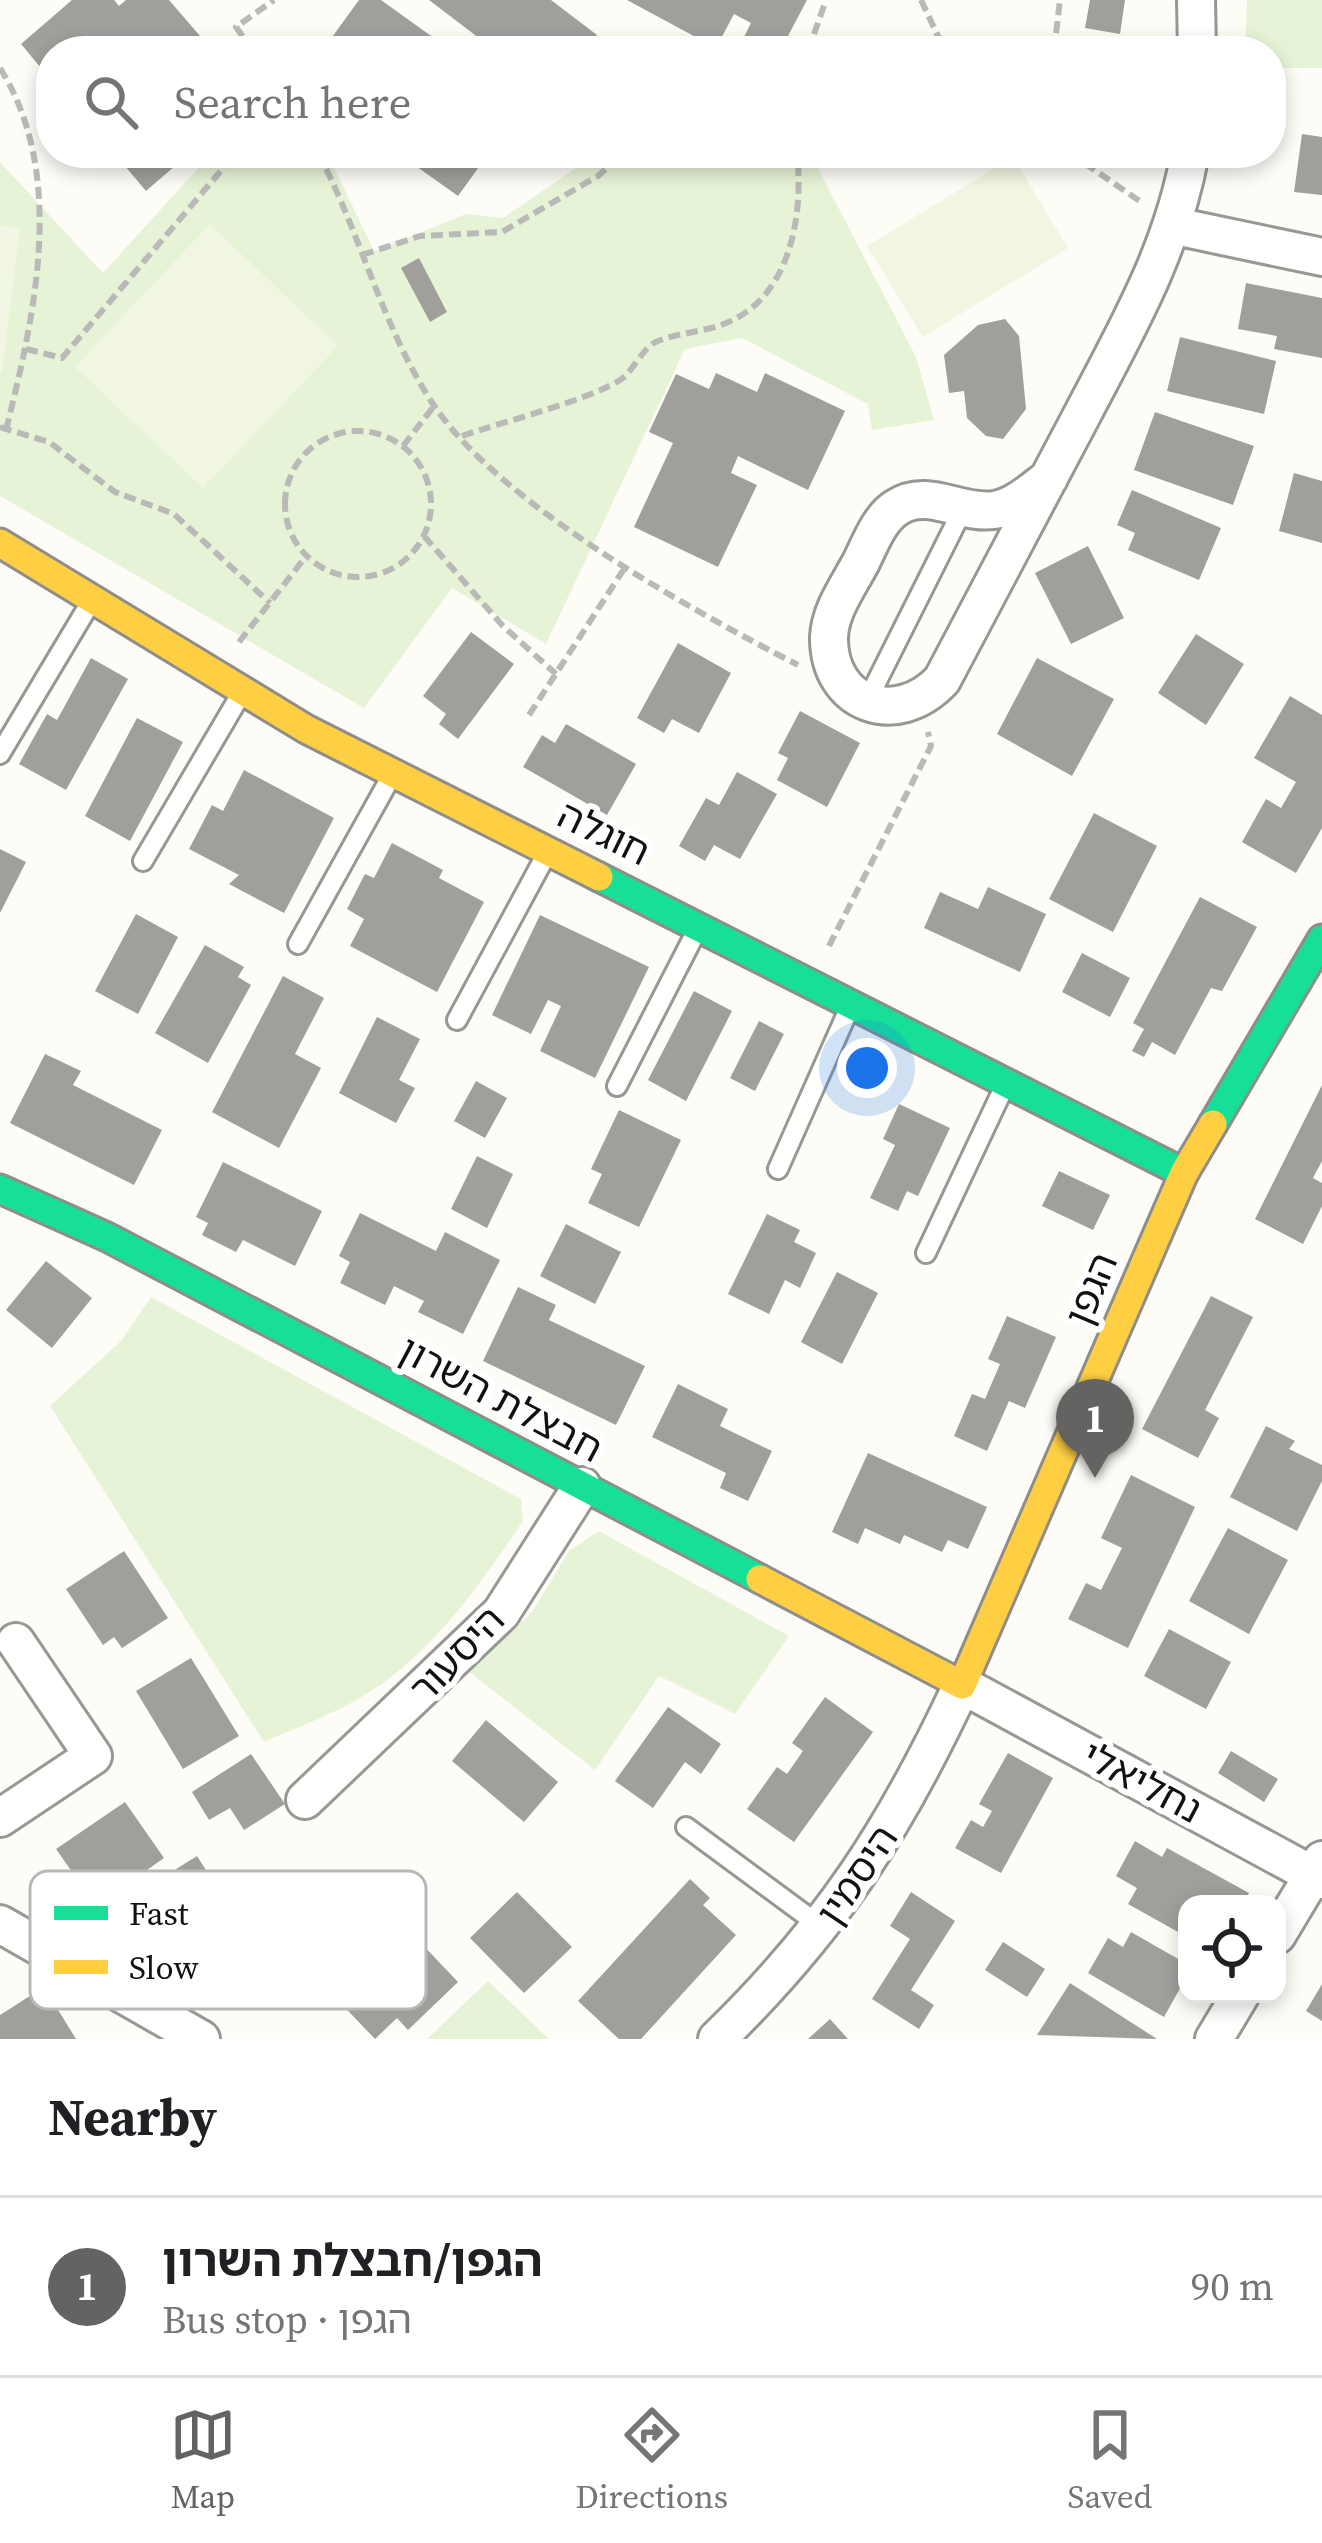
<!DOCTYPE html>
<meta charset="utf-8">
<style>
:root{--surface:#fff;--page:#f2f2f2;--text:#202124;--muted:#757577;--line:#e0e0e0;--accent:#646362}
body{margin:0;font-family:"Source Serif 4","Noto Sans Hebrew",serif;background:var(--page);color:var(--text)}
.controls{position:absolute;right:36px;bottom:36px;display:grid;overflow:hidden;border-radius:24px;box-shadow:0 6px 18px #0003}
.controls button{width:108px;height:108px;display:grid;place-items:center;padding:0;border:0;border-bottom:3px solid var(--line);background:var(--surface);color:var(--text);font:60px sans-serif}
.you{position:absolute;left:867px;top:1068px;width:42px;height:42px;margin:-30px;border:9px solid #fff;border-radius:50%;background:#1a73e8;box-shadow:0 0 0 18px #1a73e833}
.badge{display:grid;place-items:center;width:78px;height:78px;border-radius:50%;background:var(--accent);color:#fff;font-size:39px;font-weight:700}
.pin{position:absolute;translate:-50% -99px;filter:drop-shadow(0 3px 6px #0008)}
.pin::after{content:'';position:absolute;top:63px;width:42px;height:36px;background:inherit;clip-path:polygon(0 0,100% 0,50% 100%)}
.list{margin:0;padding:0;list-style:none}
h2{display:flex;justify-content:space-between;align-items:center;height:156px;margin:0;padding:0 48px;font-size:51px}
h2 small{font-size:39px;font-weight:400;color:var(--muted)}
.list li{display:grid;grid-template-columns:78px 1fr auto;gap:36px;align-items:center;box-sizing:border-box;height:180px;padding:0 48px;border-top:3px solid var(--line)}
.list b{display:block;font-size:45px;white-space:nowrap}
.list p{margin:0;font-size:39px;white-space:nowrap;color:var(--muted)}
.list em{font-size:39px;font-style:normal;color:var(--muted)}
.icon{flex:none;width:66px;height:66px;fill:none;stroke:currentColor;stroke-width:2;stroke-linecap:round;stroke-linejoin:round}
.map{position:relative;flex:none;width:1322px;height:2039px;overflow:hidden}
.search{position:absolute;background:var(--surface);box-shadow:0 6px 18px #0003;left:36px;right:36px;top:36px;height:132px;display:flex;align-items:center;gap:30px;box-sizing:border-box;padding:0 42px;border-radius:48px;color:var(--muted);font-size:45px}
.sheet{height:336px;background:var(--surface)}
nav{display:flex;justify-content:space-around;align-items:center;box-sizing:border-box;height:168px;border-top:3px solid var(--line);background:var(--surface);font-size:33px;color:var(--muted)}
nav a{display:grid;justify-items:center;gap:6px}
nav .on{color:var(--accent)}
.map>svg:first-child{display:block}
.green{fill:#e7f3d7}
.pitch{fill:#f0f6e1}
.building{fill:#a19f9c}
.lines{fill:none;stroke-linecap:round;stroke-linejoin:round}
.lane-casing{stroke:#979795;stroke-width:24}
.street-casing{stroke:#979795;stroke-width:42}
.fast-casing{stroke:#8e8d8b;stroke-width:33}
.slow-casing{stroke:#8e8d8b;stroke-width:33}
.path{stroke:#b9b9b8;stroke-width:6;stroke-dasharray:12 6;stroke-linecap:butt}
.lane{stroke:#fffffe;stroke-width:18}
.street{stroke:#fffffe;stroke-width:36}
.fast{stroke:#16e098;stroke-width:27}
.slow{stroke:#ffcf43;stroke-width:27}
.labels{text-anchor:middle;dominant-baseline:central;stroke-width:12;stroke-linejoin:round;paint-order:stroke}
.street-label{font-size:39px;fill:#111;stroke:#fff}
.key{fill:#fff;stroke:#b8b8b8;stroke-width:3}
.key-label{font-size:33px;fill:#111}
</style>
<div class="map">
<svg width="1322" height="2039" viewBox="0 0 1322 2039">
<rect width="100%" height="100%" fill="#fdfcf7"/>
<path class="green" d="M1247 0H1322V68H1271V51H1245Z
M212 153H327L374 251 466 214 503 218 598 153H810L916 357 934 420 872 430 868 404 742 338 685 349 546 644 452 588 364 708 0 496V162L103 273Z
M151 1297 521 1499 523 1521C479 1586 429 1659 358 1699 329 1716 295 1728 264 1742L50 1406 121 1341Z
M599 1531 789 1636 735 1714 659 1676 595 1770 468 1671 532 1612 569 1551Z
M488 1981 549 2039H427Z"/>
<path class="pitch" d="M1013 157 1068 248 923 337 867 246Z
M210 224 338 346 203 488 75 367Z
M0 226 20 228 2 373H0Z"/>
<path class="building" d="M72 0H114L119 6 126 0H169L213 51H51V80L21 44Z
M359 0H381L452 51H322Z
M429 0H551L597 35 584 51H496Z
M627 0H807L780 51 744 37 751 23 734 14 716 48Z
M1090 0H1125L1120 34 1085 28Z
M870 38 896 51H864Z
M1302 134 1322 137V195L1294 192Z
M114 153H190L146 191Z
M410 153H489L458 196 406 159Z
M847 153H896V154L851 167Z
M923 153H951L946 164Z
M419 258 447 312 430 322 401 268Z
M1246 283 1322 298V358L1274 349 1277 336 1238 329Z
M1005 319 1019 336 1026 409 1003 439 986 436 967 418 964 391 949 393 944 355 978 325Z
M1180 337 1276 361 1264 414 1167 391Z
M716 373 757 392 765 373 845 411 808 490 738 456 731 473 757 485 718 567 634 527 673 443 649 432 676 374 709 389Z
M1155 412 1254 446 1233 505 1134 470Z
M1294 473 1322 481V543L1279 531Z
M1132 490 1221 528 1199 580 1128 550 1135 533 1117 525Z
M1088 546 1124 618 1071 644 1035 573Z
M471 632 514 664 458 739 439 724 446 714 423 696Z
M1196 634 1244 664 1206 725 1158 693Z
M678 643 731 673 699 733 672 719 664 733 637 718Z
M91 658 128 679 66 790 19 764 47 714 57 720Z
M1037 658 1114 699 1072 776 997 734Z
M1290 696 1322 715V828L1296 873 1242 842 1266 799 1281 808 1296 782 1254 758Z
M800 711 860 743 827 807 777 780 788 758 778 753Z
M137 718 183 742 130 841 85 816Z
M566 724 636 764 607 815 523 767 542 735 555 743Z
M244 770 334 818 284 913 229 884 239 875 189 849 212 805 223 811Z
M737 772 777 794 740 859 714 845 705 861 679 846 706 798 719 805Z
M1094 813 1157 846 1113 932 1049 899Z
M392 843 443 870 439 878 484 902 437 992 350 946 364 919 347 909 365 874 374 878Z
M0 849 26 862 0 913Z
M988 887 1046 914 1020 972 924 928 940 892 978 909Z
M1200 897 1257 927 1222 991 1211 988 1175 1055 1152 1042 1144 1057 1132 1051 1144 1029 1133 1023Z
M136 914 178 937 138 1014 95 991Z
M540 915 649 967 595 1078 540 1051 561 1006 548 1000 531 1034 492 1015Z
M205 945 244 967 238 977 251 985 208 1063 155 1033Z
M1082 953 1130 978 1110 1017 1062 992Z
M283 976 324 998 295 1054 321 1068 279 1148 212 1112Z
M694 991 732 1011 686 1101 648 1080Z
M377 1017 420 1039 399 1080 415 1088 396 1123 339 1093Z
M759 1021 784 1034 755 1091 730 1078Z
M45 1054 81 1071 73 1085 162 1130 134 1185 10 1123Z
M476 1081 507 1098 485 1138 454 1121Z
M1322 1085V1161L1313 1178 1322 1183V1206L1303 1244 1255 1219Z
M899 1104 950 1128 918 1196 907 1191 898 1211 870 1198 895 1145 883 1139Z
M619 1110 681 1140 639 1227 588 1203 602 1174 591 1169Z
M477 1156 513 1174 487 1228 451 1209Z
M223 1162 322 1211 295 1266 243 1240 236 1252 202 1235 208 1223 196 1217Z
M1059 1171 1110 1195 1093 1230 1042 1206Z
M360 1213 436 1251 445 1232 500 1260 463 1334 418 1312 424 1301 394 1286 385 1305 340 1283 350 1262 339 1256Z
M767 1214 800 1230 794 1242 816 1253 800 1288 785 1280 769 1314 728 1294Z
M566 1224 621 1252 595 1304 540 1276Z
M46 1261 92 1298 52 1348 6 1310Z
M837 1272 878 1293 842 1364 801 1342Z
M518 1287 556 1305 549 1320 645 1366 616 1425 483 1361Z
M1211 1296 1253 1317 1205 1410 1219 1418 1198 1458 1142 1429Z
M1007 1316 1056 1337 1025 1408 1009 1401 987 1451 954 1436 972 1394 985 1399 1000 1364 988 1359Z
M678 1384 728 1409 720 1426 772 1451 748 1501 720 1488 726 1473 652 1437Z
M1266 1426 1295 1441 1289 1449 1322 1465V1481L1297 1531 1230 1497Z
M868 1453 987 1507 968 1549 948 1540 942 1552 904 1535 900 1544 865 1528 858 1544 832 1532Z
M1131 1475 1195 1507 1128 1648 1068 1619 1086 1583 1101 1590 1122 1548 1101 1538Z
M1228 1528 1288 1560 1249 1634 1189 1601Z
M124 1551 168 1618 122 1648 114 1637 103 1645 66 1589Z
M1169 1629 1231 1662 1206 1709 1144 1676Z
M191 1658 239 1736 183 1769 136 1691Z
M825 1697 873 1732 794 1842 747 1809 777 1767 787 1774 803 1751 792 1743Z
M668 1707 721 1744 701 1774 685 1762 653 1808 615 1781Z
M486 1720 558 1782 524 1822 452 1761Z
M1231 1751 1278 1779 1264 1802 1218 1773Z
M1008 1753 1053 1778 1001 1873 955 1848 971 1820 983 1827 992 1811 979 1804Z
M251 1754 285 1804 244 1830 230 1808 209 1820 192 1792Z
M125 1802 164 1858 96 1906 56 1849Z
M1135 1841 1162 1857 1167 1848 1249 1893 1243 1904H1187V1937L1128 1904 1137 1888 1116 1876Z
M197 1856 218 1889 168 1919 149 1886Z
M690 1879 710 1898 703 1905 736 1935 641 2039H619L578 2001Z
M517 1892 572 1947 524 1993 470 1938Z
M911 1892 955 1921 911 1990 934 2005 919 2029 872 1999 910 1939 890 1926Z
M1131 1932 1187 1964V1976L1164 2017 1088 1973 1108 1938 1123 1947Z
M385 1941 401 1958 419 1941 458 1982 408 2030 397 2018 375 2039 331 1993Z
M1003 1942 1045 1969 1027 1997 985 1970Z
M1070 1983 1157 2039 1037 2035Z
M1322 1984V2021L1306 2011Z
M44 1987 76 2039H0V2015Z
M830 2019 848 2039H808Z"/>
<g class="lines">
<g class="lane-casing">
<path id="lane" d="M867 701 964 507
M0 754 92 600
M143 861 241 694
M298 944 392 775
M457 1020 546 855
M617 1086 697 930
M778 1169 849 1009
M926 1253 1006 1083
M686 1827 823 1928"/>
</g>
<g class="street-casing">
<path id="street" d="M1196 0 1197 51
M1175 226 1322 257
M1049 478C1033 490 1015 507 994 510 961 515 927 487 896 508 879 519 870 544 861 562 849 585 830 610 829 637 828 704 896 729 942 680 989 591 1036 502 1083 413 1128 327 1173 249 1190 153
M305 1800 501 1613 582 1486
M0 1818 93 1756 16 1642
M0 1924 201 2039
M1277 1935 1322 1860
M717 2039C831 1928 895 1829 962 1685L1322 1880
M1214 2039 1241 1994"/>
</g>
<g class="fast-casing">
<path id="fast" d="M599 877 1184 1173
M1213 1124 1322 939
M0 1189 107 1237 760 1579"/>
</g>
<g class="slow-casing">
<path id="slow" d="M0 543 306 729 599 877
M760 1579 962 1685 1184 1173 1213 1124"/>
</g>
<path class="path" d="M921 0 945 51
M253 51 236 27 274 0
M808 51 826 0
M1054 51 1060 0
M0 68C67 175 35 314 6 430
M318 153C361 234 382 327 433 404 499 504 691 610 798 665
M1070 153 1141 202
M362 255 420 236 502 232 598 176 624 153
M26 349 62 358 236 153
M0 427 49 442 115 492 174 514 270 603
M285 504a73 73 0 1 1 146 0a73 73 0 1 1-146 0Z
M462 436C504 421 584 402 620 380 635 370 642 347 658 341 678 333 701 332 721 325 790 301 804 217 797 153
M403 446 434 406
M424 536 503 626 556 674
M239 642 307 555
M529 715 626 566
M829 946 931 746 928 732"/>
<use href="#lane" class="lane"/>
<use href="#street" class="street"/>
<use href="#fast" class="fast"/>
<use href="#slow" class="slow"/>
</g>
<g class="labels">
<g class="street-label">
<text transform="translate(604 833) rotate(26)">חוגלה</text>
<text transform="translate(1091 1289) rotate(-67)">הגפן</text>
<text transform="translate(501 1399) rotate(28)">חבצלת השרון</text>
<text transform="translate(457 1654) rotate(-46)">היסעור</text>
<text transform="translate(1142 1782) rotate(28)">נחליאלי</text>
<text transform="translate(857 1875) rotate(-56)">היסמין</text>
</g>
</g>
<rect x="30" y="1871" width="396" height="138" rx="18" class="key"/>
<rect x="54" y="1906" width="54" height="14" fill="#16e098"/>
<rect x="54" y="1960" width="54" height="14" fill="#ffcf43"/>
<g class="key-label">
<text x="129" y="1925">Fast</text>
<text x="129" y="1979">Slow</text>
</g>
</svg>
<div class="controls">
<button><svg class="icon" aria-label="locate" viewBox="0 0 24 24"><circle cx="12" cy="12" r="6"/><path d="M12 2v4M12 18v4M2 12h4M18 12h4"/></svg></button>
</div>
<div class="you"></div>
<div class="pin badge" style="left:1095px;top:1478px">1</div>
<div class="search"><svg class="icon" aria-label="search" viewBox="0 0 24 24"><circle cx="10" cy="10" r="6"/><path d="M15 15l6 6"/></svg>Search here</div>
</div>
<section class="sheet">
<h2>Nearby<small></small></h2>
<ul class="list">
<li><span class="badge">1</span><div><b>הגפן/חבצלת השרון</b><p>Bus stop · הגפן</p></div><em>90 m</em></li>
</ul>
</section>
<nav>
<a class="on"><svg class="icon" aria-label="map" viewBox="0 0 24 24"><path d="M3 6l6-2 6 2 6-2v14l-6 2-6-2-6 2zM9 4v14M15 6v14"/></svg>Map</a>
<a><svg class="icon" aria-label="directions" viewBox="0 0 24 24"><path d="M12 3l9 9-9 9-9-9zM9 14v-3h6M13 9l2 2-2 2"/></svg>Directions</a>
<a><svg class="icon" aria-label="saved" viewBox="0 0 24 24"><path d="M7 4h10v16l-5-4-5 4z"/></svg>Saved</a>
</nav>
